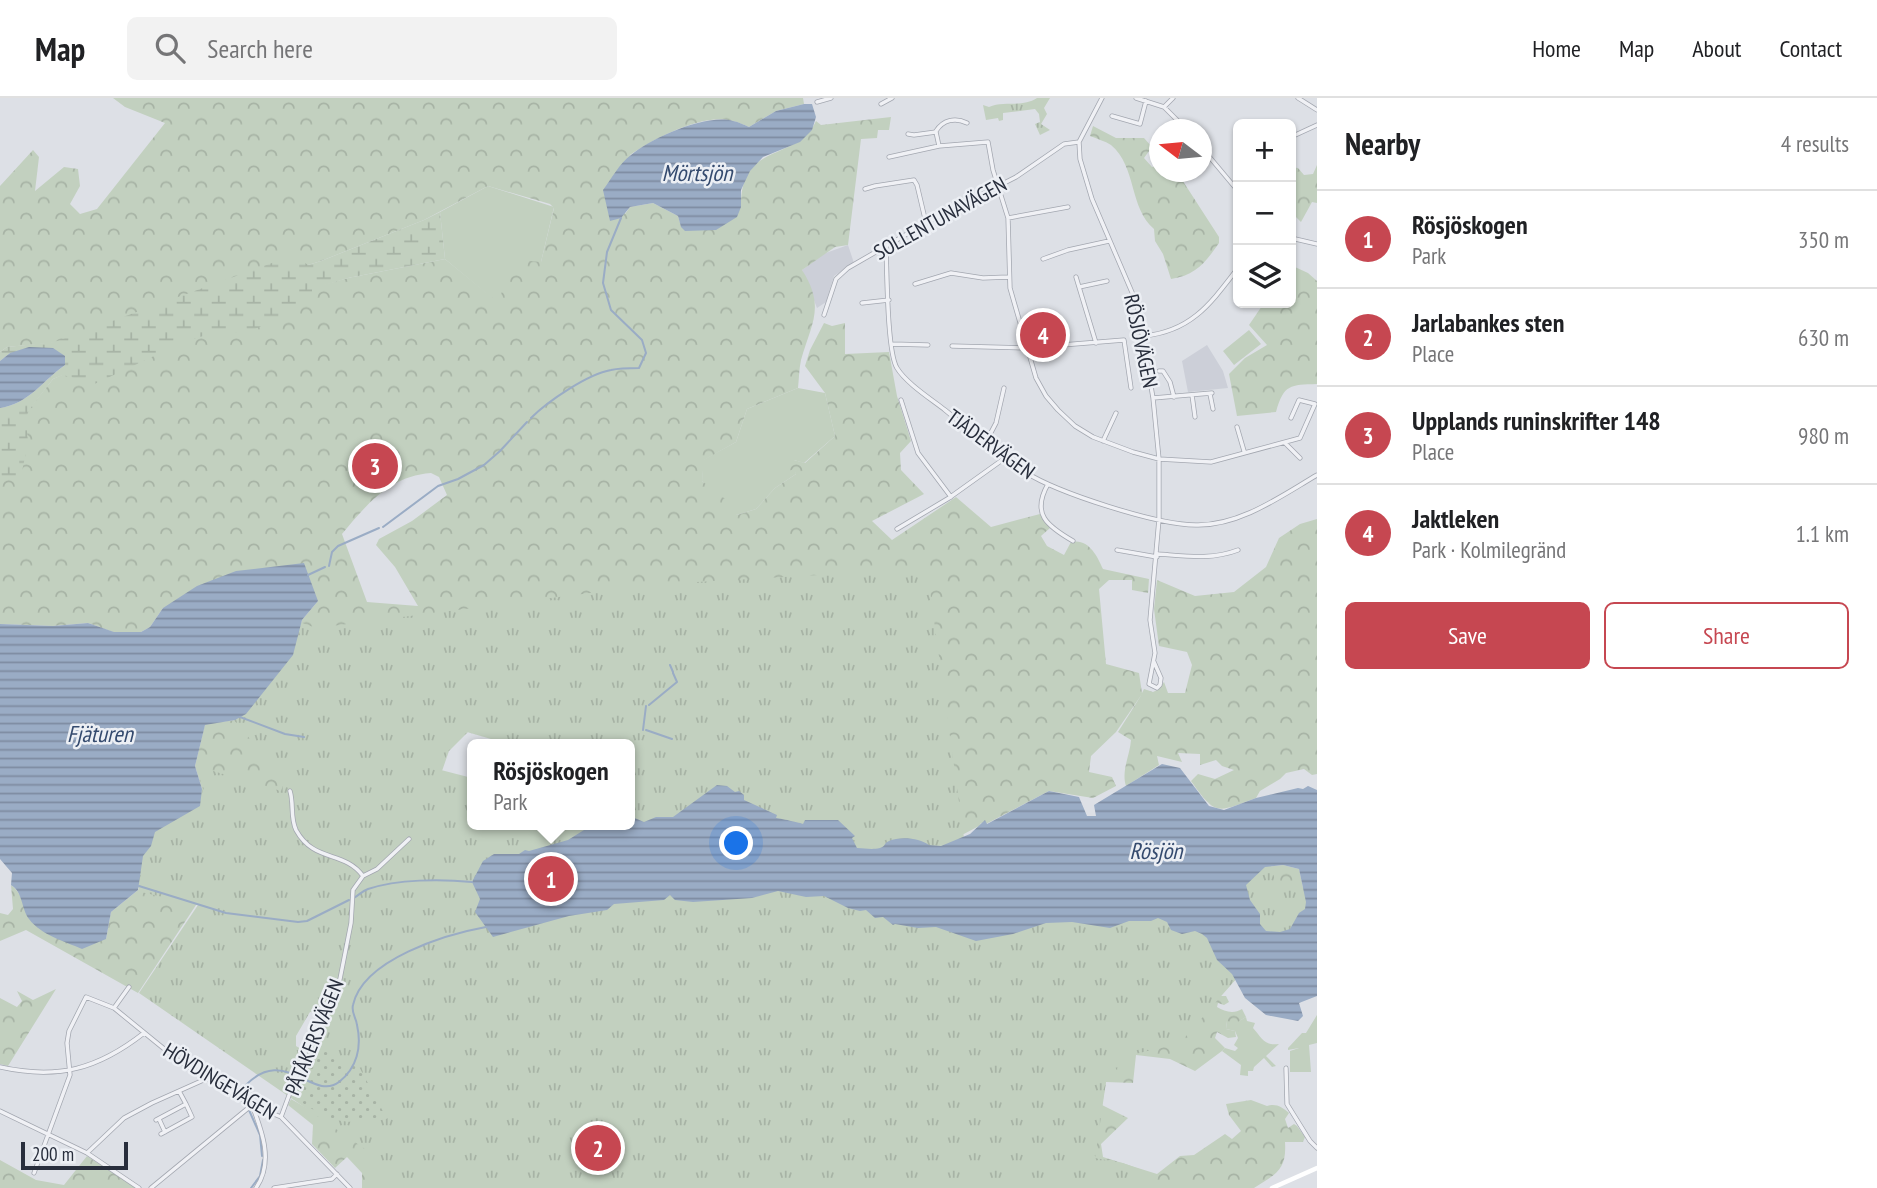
<!DOCTYPE html>
<meta charset="utf-8">
<style>
:root{--surface:#fff;--page:#f2f2f2;--text:#202124;--muted:#757577;--line:#e0e0e0;--accent:#c64751}
body{margin:0;font-family:"PT Sans Narrow",sans-serif;background:var(--page);color:var(--text)}
.controls{position:absolute;right:21px;top:21px;display:grid;overflow:hidden;border-radius:10px;box-shadow:0 2px 5px #0004}
.controls button{width:63px;height:63px;display:grid;place-items:center;padding:0;border:0;border-bottom:2px solid var(--line);background:var(--surface);color:var(--text);font:35px sans-serif}
.compass{position:absolute;left:1149px;top:21px;width:63px;height:63px;border-radius:50%;background:var(--surface);box-shadow:0 2px 5px #0004;rotate:286deg}
.scale{position:absolute;left:21px;bottom:18px;width:107px;box-sizing:border-box;padding-left:7px;border:4px solid #282e3c;border-top:0;font-size:19px;line-height:24px;white-space:nowrap;color:#282e3c;-webkit-text-stroke:5px #eceff4;paint-order:stroke}
.you{position:absolute;left:737px;top:746px;width:24px;height:24px;margin:-18px;border:5px solid #fff;border-radius:50%;background:#1a73e8;box-shadow:0 0 0 10px #1a73e833}
.badge{display:grid;place-items:center;width:46px;height:46px;border-radius:50%;background:var(--accent);color:#fff;font-size:23px;font-weight:700}
.pin{position:absolute;translate:-50% -50%;border:4px solid #fff;box-shadow:0 2px 7px #0006}
.popup{position:absolute;left:467px;top:641px;width:168px;height:91px;box-sizing:border-box;display:grid;place-content:center;border-radius:10px;background:var(--surface);filter:drop-shadow(0 2px 5px #0005);font-size:23px;white-space:nowrap;color:var(--muted)}
.popup b{font-size:26px;color:var(--text)}
.popup::after{content:'';position:absolute;left:50%;top:100%;margin-left:-14px;border:14px solid transparent;border-top-color:var(--surface)}
.list{margin:0;padding:0;list-style:none}
h2{display:flex;justify-content:space-between;align-items:center;height:91px;margin:0;padding:0 28px;font-size:30px}
h2 small{font-size:23px;font-weight:400;color:var(--muted)}
.list li{display:grid;grid-template-columns:46px 1fr auto;gap:21px;align-items:center;box-sizing:border-box;height:98px;padding:0 28px;border-top:2px solid var(--line)}
.list b{display:block;font-size:26px;white-space:nowrap}
.list p{margin:0;font-size:23px;white-space:nowrap;color:var(--muted)}
.list em{font-size:23px;font-style:normal;color:var(--muted)}
.actions{display:flex;gap:14px;padding:21px 28px}
.actions a{flex:1;padding:16px 0;border:2px solid var(--accent);border-radius:10px;text-align:center;font-size:24px;color:var(--accent)}
.actions .main{background:var(--accent);color:#fff}
.icon{flex:none;width:38px;height:38px;fill:none;stroke:currentColor;stroke-width:2;stroke-linecap:round;stroke-linejoin:round}
.map{position:relative;flex:none;width:1317px;height:1090px;overflow:hidden}
header{display:flex;align-items:center;gap:42px;box-sizing:border-box;height:98px;padding:0 35px;background:var(--surface);border-bottom:2px solid var(--line)}
header strong{font-size:33px}
nav{display:flex;gap:38px;margin-inline-start:auto;font-size:24px}
.search{width:490px;height:63px;background:var(--page);display:flex;align-items:center;gap:18px;box-sizing:border-box;padding:0 24px;border-radius:10px;color:var(--muted);font-size:26px}
main{display:flex}
aside{flex:1;background:var(--surface)}
.map>svg:first-child{display:block}
.built{fill:#cccfd8}
.grass{fill:#c2d0bf}
.forest{fill:url(#forest-crowns);fill-rule:evenodd}
.wetland{fill:url(#wetland-marsh)}
.park{fill:url(#park-tufts);fill-rule:evenodd}
.garden{fill:url(#garden-dots)}
.water{fill:url(#water-rules);fill-rule:evenodd}
.lines{fill:none;stroke-linecap:round;stroke-linejoin:round}
.stream{stroke:#9aacc5;stroke-width:2}
.minor-casing{stroke:#a3a7b0;stroke-width:5}
.minor{stroke:#f0f1f5;stroke-width:3.5}
.secondary{stroke:#fff;stroke-width:4.5}
.labels{text-anchor:middle;dominant-baseline:central;stroke-width:5;stroke-linejoin:round;paint-order:stroke}
.street-label{font-size:21px;fill:#282e3c;stroke:#eceff4}
.water-label{font-size:23px;font-style:italic;fill:#344a6e;stroke:#eceff4}
</style>
<header>
<strong>Map</strong>
<div class="search"><svg class="icon" aria-label="search" viewBox="0 0 24 24"><circle cx="10" cy="10" r="6"/><path d="M15 15l6 6"/></svg>Search here</div>
<nav><a>Home</a><a>Map</a><a>About</a><a>Contact</a></nav>
</header>
<main>
<div class="map">
<svg width="1317" height="1090" viewBox="0 0 1317 1090">
<defs>
<pattern id="forest-crowns" width="20" height="18" patternUnits="userSpaceOnUse" patternTransform="scale(1.75)"><rect width="20" height="18" fill="#c2d0bf"/><path d="M2 6a3 3 0 1 1 6 0M12 15a3 3 0 1 1 6 0" fill="none" stroke="#a7b3a5"/></pattern>
<pattern id="wetland-marsh" width="20" height="14" patternUnits="userSpaceOnUse" patternTransform="scale(1.75)"><rect width="20" height="14" fill="#c2d0bf"/><path d="M1 5h8M5 5V1M11 12h8M15 12V8" fill="none" stroke="#a7b3a5"/></pattern>
<pattern id="park-tufts" width="24" height="20" patternUnits="userSpaceOnUse" patternTransform="scale(1.75)"><rect width="24" height="20" fill="#c2d0bf"/><path d="M3 7l-1-3M5 7V3M7 7l1-3M15 17l-1-3M17 17v-4M19 17l1-3" fill="none" stroke="#a7b3a5"/></pattern>
<pattern id="garden-dots" width="8" height="8" patternUnits="userSpaceOnUse" patternTransform="scale(1.75)"><rect width="8" height="8" fill="#c2d0bf"/><path d="M2 2h.1M6 6h.1" fill="none" stroke="#a7b3a5" stroke-width="1.8" stroke-linecap="round"/></pattern>
<pattern id="water-rules" width="6" height="5" patternUnits="userSpaceOnUse" patternTransform="scale(1.75)"><rect width="6" height="5" fill="#9aacc5"/><path d="M0 2.5h6" fill="none" stroke="#7e8ca1"/></pattern>
</defs>
<rect width="100%" height="100%" fill="#dde0e6"/>
<path class="built" d="M848 147 854 165 834 178 826 204 817 210 802 172 823 156Z
M1207 247 1223 273 1228 290 1188 294 1182 263Z"/>
<path class="grass" d="M488 88 554 109 541 164 499 206 445 161 440 114Z
M1249 232 1261 246 1234 267 1223 253Z
M798 290 825 295 835 338 804 365 794 362 796 376 775 390 756 411 737 417 702 383 703 362 736 344 747 311Z
M1317 917V945L1309 947 1311 974H1290V953L1299 950 1288 952V950L1302 935H1306Z
M1246 919 1247 923 1255 925 1253 930C1262 940 1264 948 1279 946L1266 958 1276 968 1272 969 1264 960 1254 969 1253 973H1248V978L1240 977 1241 967 1222 953 1225 950 1235 953 1238 950 1234 947 1238 940 1235 933 1226 931 1227 923H1239Z"/>
<path class="forest" d="M113 0H803L804 6 776 13 749 29C744 27 738 24 733 23 704 14 653 41 630 57L625 116 630 109 653 105 678 118 681 128 741 109C740 42 797 65 816 23L821 27 891 19 889 32H878L877 40 861 41 848 147 835 149 802 172C826 209 811 226 801 262 799 271 799 281 798 290L747 311 736 344 704 362 702 383 733 407 737 417 756 411 775 390 796 376 794 371 780 376 784 362H794L805 365 835 338 825 295 805 268 810 252 824 225 832 228 845 225V256L889 254 897 298 911 343 900 355 901 372 924 396 872 423 892 442 956 399 991 429 1040 416 1050 430 1041 438 1047 448 1064 457 1071 444C1088 440 1097 457 1103 471L1149 481 1148 495 1132 492V482H1109L1099 491 1106 566 1139 575 1142 595 1144 591 1153 594 1159 591 1164 584 1168 595H1185L1192 567 1187 554 1159 548 1154 511 1157 482 1195 498 1234 494 1266 469 1279 440 1300 426 1317 421V676L1312 677 1304 671 1286 675 1280 681 1260 693 1256 700C1216 715 1216 718 1191 683L1198 676 1215 681 1234 672 1222 668 1216 662 1200 667V656L1178 655 1182 664 1157 658 1159 667 1126 688C1121 673 1130 657 1131 642L1118 634 1142 596 1116 634 1091 658 1089 674 1112 679 1116 688 1093 700 1049 693 986 726 981 725 979 728 962 737 630 646 470 632 449 653 442 673 472 727 1235 882 1220 898H1226L1229 904 1224 907 1218 905 1217 909C1225 914 1234 916 1242 911L1246 919 1236 925 1227 923 1226 931 1235 933 1236 939 1228 940 1217 934 1215 940 1225 950 1222 953 1195 973 1170 961 1136 957 1133 985 1106 984 1102 1007 1128 1020 1101 1046 1103 1059 1157 1076 1180 1058 1194 1057 1225 1036 1232 1041 1241 1033 1229 1017 1226 1006 1251 1002 1267 1008C1276 1005 1282 1009 1289 1015L1285 1021 1288 1030 1294 1026 1297 1028 1305 1039 1303 1044H1285C1287 1073 1275 1076 1254 1090H362V1075L347 1059 335 1070 312 1046 313 1027 288 1007 291 1001 324 1020 488 951 198 804 138 895 26 832 0 843V815L8 817 13 811 11 787C21 793 24 809 29 820L106 841 111 814 138 792 202 691 195 668 205 626 235 622 292 557 302 522 318 503 163 510 150 529 141 534H113L88 525 53 528 0 526V366L29 311 53 281 169 229 348 180 445 161 499 205 510 161 541 164 554 110 550 106 488 88 424 122 321 163 61 244 7 249 0 254V88L33 52 39 59 35 93 64 69 78 71 80 88 70 106 80 116 97 111 165 25 125 9ZM431 375 439 379 447 397 412 423 379 441 376 447 395 469 418 508 367 504 342 436C367 406 390 378 431 375Z
M1093 28 1116 40H1144L1152 49 1144 60 1152 69 1159 67 1160 74H1177L1219 139V145C1205 165 1196 177 1171 181L1163 156 1155 143 1154 131C1129 110 1137 69 1111 47 1105 43 1097 41 1090 38Z
M1317 67V105L1312 104 1301 124 1291 114V69L1298 70 1304 77 1313 76Z
M1295 169 1308 175 1317 183V286C1290 287 1284 286 1276 314L1237 318 1229 276 1245 260 1267 247 1249 227 1264 205H1291V173Z
M1283 767 1299 771 1306 804 1293 828 1265 769Z
M56 891 8 968 0 966V900L17 909 22 903 17 893 33 902Z
M87 1058 136 1090H0V1062L36 1082 64 1087Z"/>
<path class="wetland" d="M440 114 445 161 348 180 312 191V197L298 211 251 233 210 236 186 243 86 290 74 280 63 277 53 281 29 312 26 320 28 345 21 378 10 381 0 379V310C29 306 43 282 65 267L10 255 0 263V254L7 249 54 244 294 157 308 167 321 163 424 122Z"/>
<path class="park" d="M1037 0H1050L1044 10 1047 16 1041 26 1050 32 1040 37 1035 26 1040 24 1039 16 1035 11 1003 15V22L999 23 998 20 986 22 983 7 989 9C1004 2 1022 10 1037 0Z
M927 471 970 784 1264 741 1278 794 1317 787V815L1237 880 1180 945 1127 958 1106 984 1095 1060 1123 1065 1150 1075 1152 1090H371L373 1077 365 1051 139 895 198 807 141 794 130 777 142 741 200 702 203 691 196 668 281 693 285 682 227 614 297 523 316 530 661 486ZM467 634 508 646H630V727H472V680L441 672 448 653ZM310 914 322 916 318 931 305 950 301 951 296 948V938Z"/>
<path class="garden" d="M311 947C329 953 343 958 347 977L356 963 387 1021C338 1027 333 1025 292 998Z"/>
<path class="water" d="M804 6H812L816 19 812 32 800 44 763 59 750 73 741 92V109L737 119 716 132 685 133 681 129 678 118 653 105 630 109 621 120 610 123 603 92C612 80 619 66 631 57 651 40 707 15 733 23 739 24 744 27 749 29L776 13Z
M29 249 53 250 65 258V267C43 282 29 306 0 310V263L10 255Z
M304 465 318 503 302 522 293 557 246 616 235 622 205 627 195 668 202 691 200 708 155 734 151 748 143 758 138 792 111 814 106 841 82 851C64 843 41 837 29 821 21 810 23 794 11 787L12 775 0 761V526L53 528 88 525 114 534H141L150 529 163 510 197 488 236 473Z
M1162 666 1180 670 1209 708 1224 712 1256 700 1298 690 1303 691 1308 688 1317 692V898L1299 905 1303 918 1298 923 1266 917 1245 900 1232 876 1217 862 1207 840 1202 836 1195 833 1182 836 1171 832 1167 824 1158 820 1151 823H1129L1110 830 1072 824 1046 825 1013 836 976 843 936 829 918 830 895 826 893 827 883 819 875 820 866 812 860 813 848 810 824 798 806 799 778 793 752 800 693 804 675 802 670 797 664 802 614 806 607 812 569 818 493 839 475 814 480 801 472 784 483 763 494 756H519L525 752 529 753 568 742 592 727H630V718L644 724 656 719H673L717 687 727 688 735 694 739 693 744 697V702L777 717 776 720C778 720 802 725 803 726L805 722H838L855 738 852 740 857 750C865 750 871 752 880 750 886 748 883 746 889 743 900 738 920 740 929 747L941 748 970 736 985 722 987 726 1049 693 1079 699 1087 718H1096L1094 707ZM1283 767 1299 771 1306 804 1305 811 1299 815 1290 831 1280 834 1266 833 1260 826V816L1250 802 1246 787 1265 769Z"/>
<g class="lines">
<path class="stream" d="M531 320C548 303 588 276 611 272 620 270 630 270 639 270L646 255 642 242 611 212 603 185 607 154 621 120
M383 429 438 388 458 381 484 367 500 353 527 324
M329 468 332 454 338 448 379 430
M308 477 325 469
M670 567 673 574
M649 607 677 584 673 575
M240 619 285 636 304 639
M643 632 646 608
M646 632 672 641
M139 788 226 815 298 824 307 823 349 802
M354 800C359 797 362 793 368 791 398 781 441 781 472 784
M239 995C282 940 311 1005 339 984 357 970 362 949 357 927 356 919 351 915 353 907 363 861 447 836 486 829
M249 1012 260 1037 262 1058
M251 1090 260 1078 263 1062"/>
<g class="minor-casing">
<path id="minor" d="M1102 0 1079 44 1080 61 1092 101 1137 206 1153 300 1159 361V421L1150 522 1155 555 1149 586 1157 590 1160 587 1161 580 1154 564
M1136 0 1164 9 1187 32
M1298 0 1317 12
M817 4 831 0
M881 6 892 0
M1164 9 1173 0
M1112 18 1140 26 1146 3
M936 33C943 22 955 19 967 25
M908 36 914 37 936 34 939 48
M1291 39 1317 27
M1202 50 1238 93
M889 59 939 48 988 44 993 72 1008 120 1010 190 1036 280 1046 298 1058 312 1075 328 1093 339 1133 354 1159 361 1211 364 1300 340 1315 306 1299 302 1291 320
M865 91 875 88 914 82 917 87 926 125
M1008 120 1068 109
M1291 140 1317 146
M886 149C887 172 887 254 897 270 906 285 931 301 945 312 971 333 997 357 1025 374 1058 395 1157 427 1196 427 1240 428 1281 398 1317 377
M1043 161 1068 152 1109 143
M1076 179 1079 189
M915 186 951 175 983 180 1008 179
M862 205 889 202
M824 217 836 181 848 170 926 125 1016 79 1064 46 1079 44
M1144 238C1192 233 1211 205 1238 170
M1096 245 1079 189 1107 183
M892 246 928 247
M952 248 1025 250 1124 242 1131 290
M1159 273H1163L1170 284 1174 299
M1210 296 1213 311
M1192 297 1195 319
M1153 300 1212 295
M901 302 918 355 951 399
M1237 329 1244 353
M1103 343 1116 315
M986 344 996 325 1004 290
M1285 345 1300 360
M1048 386C1031 416 1047 428 1073 443
M897 431 949 400 1005 360
M1117 452 1157 459
M1158 456C1186 458 1212 462 1238 452
M290 693C294 706 290 719 296 732 314 765 344 752 363 778
M114 910 129 889
M0 969C58 982 98 971 144 935
M1286 970 1287 1006 1310 1043 1317 1050
M252 1007C262 1033 274 1064 256 1090
M0 1013 87 1055 139 1090
M281 1019 305 954 319 933 330 899 340 881 351 825 353 792 363 778 377 771 409 741
M159 1021 165 1034
M156 1022 186 1006 179 993
M161 1036 192 1019 186 1006
M87 1055 124 1020 152 1005 208 980
M34 1075 70 977 67 945 69 933 86 899 114 910 179 963 252 1007 281 1019 350 1090
M151 1090 252 1007
M274 1090 332 1081 337 1076"/>
</g>
<use href="#minor" class="minor"/>
<path class="secondary" d="M1272 1090 1317 1070"/>
</g>
<g class="labels">
<g class="street-label">
<text transform="translate(940 120) rotate(-29)">SOLLENTUNAVÄGEN</text>
<text transform="translate(1141 243) rotate(78)">RÖSJÖVÄGEN</text>
<text transform="translate(991 346) rotate(36)">TJÄDERVÄGEN</text>
<text transform="translate(314 939) rotate(-68)">PÅTÅKERSVÄGEN</text>
<text transform="translate(220 983) rotate(31)">HÖVDINGEVÄGEN</text>
</g>
<g class="water-label">
<text x="697" y="74">Mörtsjön</text>
<text x="100" y="635">Fjäturen</text>
<text x="1156" y="752">Rösjön</text>
</g>
</g>
</svg>
<div class="controls">
<button>+</button>
<button>−</button>
<button><svg class="icon" aria-label="layers" viewBox="0 0 24 24"><path d="M12 4l9 5-9 5-9-5zM3 14l9 5 9-5"/></svg></button>
</div>
<svg class="compass" viewBox="-18 -18 36 36"><path d="M0-13l5 13h-10z" fill="#e53935"/><path d="M0 13l5-13h-10z" fill="#757577"/></svg>
<div class="scale">200 m</div>
<div class="you"></div>
<div class="pin badge" style="left:551px;top:781px">1</div>
<div class="popup"><b>Rösjöskogen</b>Park</div>
<div class="pin badge" style="left:598px;top:1050px">2</div>
<div class="pin badge" style="left:375px;top:368px">3</div>
<div class="pin badge" style="left:1043px;top:237px">4</div>
</div>
<aside>
<h2>Nearby<small>4 results</small></h2>
<ul class="list">
<li><span class="badge">1</span><div><b>Rösjöskogen</b><p>Park</p></div><em>350 m</em></li>
<li><span class="badge">2</span><div><b>Jarlabankes sten</b><p>Place</p></div><em>630 m</em></li>
<li><span class="badge">3</span><div><b>Upplands runinskrifter 148</b><p>Place</p></div><em>980 m</em></li>
<li><span class="badge">4</span><div><b>Jaktleken</b><p>Park · Kolmilegränd</p></div><em>1.1 km</em></li>
</ul>
<div class="actions"><a class="main">Save</a><a>Share</a></div>
</aside>
</main>
